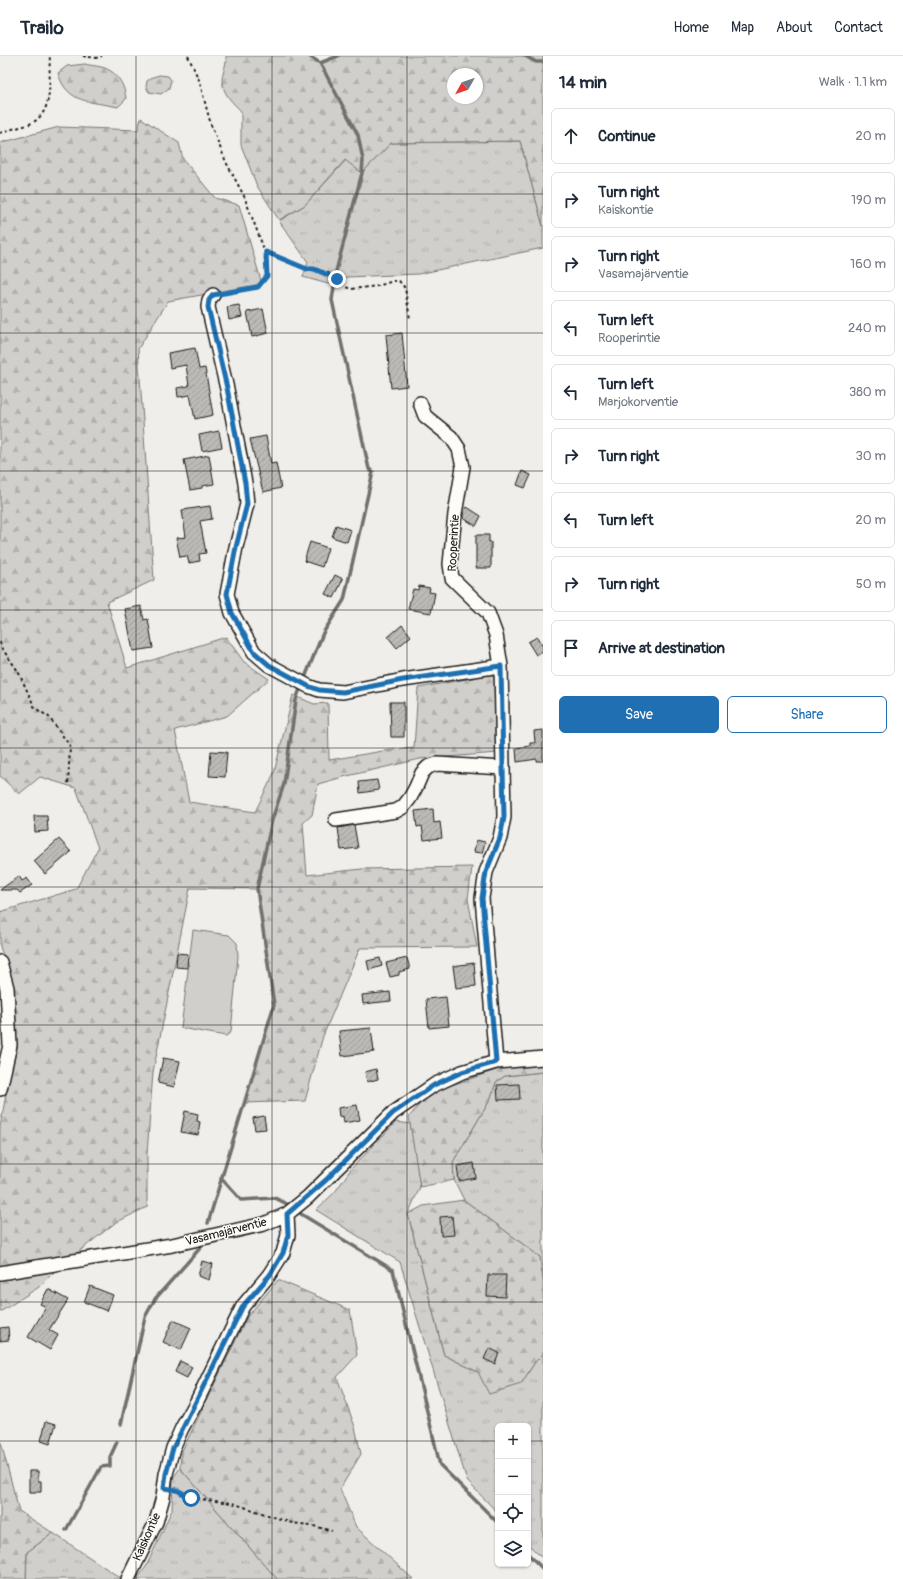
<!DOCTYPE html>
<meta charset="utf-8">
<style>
:root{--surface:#fff;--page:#f2f2f3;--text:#1f2937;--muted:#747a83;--line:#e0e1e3;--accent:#1f6fb2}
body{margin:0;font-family:Pangolin,sans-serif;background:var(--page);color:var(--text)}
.controls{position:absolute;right:12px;bottom:12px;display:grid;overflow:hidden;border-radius:6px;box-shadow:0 1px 3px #0004}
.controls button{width:36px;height:36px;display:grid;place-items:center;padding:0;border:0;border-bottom:1px solid var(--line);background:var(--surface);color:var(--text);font:20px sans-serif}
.compass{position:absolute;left:447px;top:12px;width:36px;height:36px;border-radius:50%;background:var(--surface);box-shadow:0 1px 3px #0004;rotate:230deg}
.stop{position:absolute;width:12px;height:12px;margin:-9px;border:3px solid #1f6fb2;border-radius:50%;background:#fff}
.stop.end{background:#1f6fb2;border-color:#fff;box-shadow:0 1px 4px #0008}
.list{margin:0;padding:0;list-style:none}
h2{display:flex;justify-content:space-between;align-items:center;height:52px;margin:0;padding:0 16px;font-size:17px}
h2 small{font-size:13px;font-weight:400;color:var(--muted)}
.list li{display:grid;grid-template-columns:26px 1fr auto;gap:12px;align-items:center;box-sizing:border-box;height:56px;margin:0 8px 8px;padding:0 8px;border:1px solid var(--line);border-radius:6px}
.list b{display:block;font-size:15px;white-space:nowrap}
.list p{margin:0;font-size:13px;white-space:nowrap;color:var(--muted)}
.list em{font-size:13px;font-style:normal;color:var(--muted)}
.actions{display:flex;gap:8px;padding:12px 16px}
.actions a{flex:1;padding:9px 0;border:1px solid var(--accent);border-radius:6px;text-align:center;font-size:14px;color:var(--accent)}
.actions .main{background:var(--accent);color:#fff}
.icon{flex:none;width:22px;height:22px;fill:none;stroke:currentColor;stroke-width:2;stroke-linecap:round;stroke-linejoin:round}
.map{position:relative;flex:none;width:543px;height:1523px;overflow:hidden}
header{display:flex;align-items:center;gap:24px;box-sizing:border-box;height:56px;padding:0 20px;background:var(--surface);border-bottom:1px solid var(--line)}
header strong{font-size:19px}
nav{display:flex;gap:22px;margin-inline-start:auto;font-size:14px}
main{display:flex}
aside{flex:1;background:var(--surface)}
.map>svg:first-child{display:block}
.grass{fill:url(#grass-tufts);stroke:#767674}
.forest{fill:url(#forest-firs);stroke:#767674;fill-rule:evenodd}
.garden{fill:#d0cfcc;stroke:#767674}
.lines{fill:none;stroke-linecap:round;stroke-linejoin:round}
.stream{stroke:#706f6d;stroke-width:3.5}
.building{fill:url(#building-hatch);stroke:#1c1c1c}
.street-casing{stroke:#1c1c1c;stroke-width:16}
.path{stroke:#1c1c1c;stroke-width:2;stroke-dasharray:3 3;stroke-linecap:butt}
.street{stroke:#fdfcf7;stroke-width:13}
.route{stroke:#1f6fb2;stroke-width:5}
.grid{fill:none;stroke:#1c1c1c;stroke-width:1;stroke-opacity:0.55}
.labels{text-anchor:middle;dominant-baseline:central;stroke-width:3;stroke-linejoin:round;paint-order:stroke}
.street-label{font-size:12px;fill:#1c1c1c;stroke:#fdfcf7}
</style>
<header>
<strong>Trailo</strong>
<nav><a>Home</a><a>Map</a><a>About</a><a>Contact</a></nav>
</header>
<main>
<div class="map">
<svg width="543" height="1523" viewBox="0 0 543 1523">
<defs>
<pattern id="grass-tufts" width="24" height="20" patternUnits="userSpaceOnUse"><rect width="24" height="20" fill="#d0cfcc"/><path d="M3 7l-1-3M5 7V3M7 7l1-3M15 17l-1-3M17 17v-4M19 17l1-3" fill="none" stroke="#b2b1af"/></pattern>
<pattern id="forest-firs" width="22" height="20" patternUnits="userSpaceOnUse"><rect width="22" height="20" fill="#d0cfcc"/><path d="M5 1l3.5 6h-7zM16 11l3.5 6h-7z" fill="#b2b1af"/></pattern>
<pattern id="building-hatch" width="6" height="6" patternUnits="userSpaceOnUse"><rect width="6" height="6" fill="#bbbab6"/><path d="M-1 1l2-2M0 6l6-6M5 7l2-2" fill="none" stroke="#a09f9c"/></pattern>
</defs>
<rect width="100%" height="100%" fill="#f0eeea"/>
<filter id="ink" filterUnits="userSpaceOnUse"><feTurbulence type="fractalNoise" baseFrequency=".025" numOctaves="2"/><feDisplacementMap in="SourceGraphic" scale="8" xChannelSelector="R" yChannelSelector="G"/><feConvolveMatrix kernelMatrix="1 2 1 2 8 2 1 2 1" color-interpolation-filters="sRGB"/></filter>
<g filter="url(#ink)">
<path class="grass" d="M520 85 543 170V192L418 218 347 221 328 228 303 221 308 206 279 165 305 149 346 104 362 117 391 87Z
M543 1016V1225L540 1201 464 1144 454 1124 453 1106 490 1044 496 1026 505 1020Z
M396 1066 411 1068 420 1131 408 1158 444 1299 478 1316 521 1328 535 1306 543 1298V1503L528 1488V1370H498V1457L467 1425 400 1206 316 1154 335 1136 351 1113Z
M180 1412 277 1523H137L146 1511 172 1454 173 1422Z
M53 1477 122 1523H26L27 1496Z"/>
<path class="forest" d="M226 0H309L320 7 338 0H543V170L520 85 391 87 362 117 345 104 305 149 279 164 257 130 241 89V55C233 47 223 38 222 25 222 17 227 9 226 0ZM453 18H477V42H453Z
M85 8C92 10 103 10 109 14 120 20 125 32 126 43L118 51C91 45 67 48 58 17L67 10Z
M159 19 168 20 171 24 169 32 161 38 149 36 146 31 147 25 153 21Z
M141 62 179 87 183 103 215 142 239 149 262 228 168 245 138 293 154 524 107 546 127 612 226 581 244 606 269 623 227 660 175 674 189 746 255 756 274 717 293 639 314 648 328 647 329 704 383 695 414 692 418 632 494 618 498 697 420 703 343 721 318 728 312 759 303 767 307 819 362 813 472 811 468 843 477 891 360 892 323 980 305 1045 244 1047 274 949 257 833 190 832 153 1016 147 1098V1151L115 1167 58 1212 39 1231 0 1256V1071L15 990 6 907 0 891V856L76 833 98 792 76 732 40 721 19 738 0 720V87L59 71 138 74Z
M543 1008V1016L505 1020 496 1026 490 1044 453 1106 454 1124 420 1131 409 1061 423 1044 440 1033 505 1011Z
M464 1144 540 1201 543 1225V1298L535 1306 521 1328 489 1338 478 1316 444 1299 408 1158 423 1150Z
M278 1224 350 1254 357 1299 337 1321 355 1371 361 1398 340 1433 356 1471 413 1523H277L180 1412 181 1397 247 1261Z
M0 1383 19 1455 53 1477 27 1496 26 1523H0Z"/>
<path class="garden" d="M193 874 229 879 237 887 238 900 231 976 226 980 181 972Z"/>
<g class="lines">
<path class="stream" d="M309 0 320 7 338 0
M525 0 536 6H543
M320 7 358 79 363 104 362 117 335 219
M304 624 323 577 344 544 373 416 369 413 332 244 335 225
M221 1122 241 1144 275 1142 287 1148
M301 1158 393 1214 440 1409 498 1467
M208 1167 274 949 257 833 272 764 284 728 296 644 301 630
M121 1368 145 1261 155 1243 201 1191
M66 1474 101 1411 110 1410V1401L117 1386
M528 1498 543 1513"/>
</g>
<path class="building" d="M239 249 242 261 229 264 227 251Z
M263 253 268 277 252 281 247 256Z
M402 277 407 330 391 332 386 279Z
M195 292 199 313 205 312 213 359 195 363 190 339 178 341 177 332 189 330 186 309 170 312 168 297Z
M219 375 222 391 202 395 199 379Z
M266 380 271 408 276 407 281 432 263 436 250 383Z
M209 399 214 428 202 430V432L190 434 184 404Z
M522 415 531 419 525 432 517 429Z
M210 450 212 463 200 465 206 497 199 498 200 505 189 507 187 500 180 501 176 482 186 481 182 454Z
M467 451 481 460 476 470 463 462V458Z
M336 469 351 474 347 486 332 481Z
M476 479H489V486H491V512H476Z
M310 486 328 492 322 511 304 505Z
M335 519 343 523 334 542 325 538Z
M419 530 430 532 429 536 435 537 431 557 408 553 413 533 418 534Z
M141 550 144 564 148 563 153 592 133 595 125 553Z
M402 569 411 580 397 592 388 581Z
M537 581 543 591V595L536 599 528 586Z
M390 646H404V681H391Z
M543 674V705H537V703L517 706 516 692 530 690V687H535L534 675Z
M211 695 227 696 225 721 209 720Z
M377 724 379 734 360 737 359 726Z
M433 753 434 767 440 766 442 782 424 784 422 770 417 771 415 755Z
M34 760H47L48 775 35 776Z
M354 769 358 792 341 794 338 772Z
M59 783 71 796 45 818 34 805Z
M476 784 485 786 482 797 474 796Z
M19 820 22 825 27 822 32 829 20 837 17 834H0Z
M177 897 188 898 187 912 176 911Z
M380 902 382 910 369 914 367 905Z
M407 902 410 913 399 916V919L390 921 386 907Z
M474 907 476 930 456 932 453 910Z
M390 936 391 945 363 948 362 939Z
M446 941 449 970 429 972 426 943Z
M371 972 374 996 342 1000 339 975Z
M163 1002 180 1005 174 1031 158 1027Z
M376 1013 378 1023 367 1026 365 1016Z
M519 1028 520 1043 498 1044 497 1029Z
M357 1049 360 1064 344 1067 343 1060 339 1061 338 1052Z
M185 1055 198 1058 197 1065 200 1066 198 1079 181 1076Z
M264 1060 266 1073 255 1074 253 1062Z
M474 1107 476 1122 459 1125 457 1110Z
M452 1160 454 1179 441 1180 440 1161Z
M202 1205 213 1208 209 1224 198 1220Z
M488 1219H506L505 1241 487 1240Z
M90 1230 113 1239 107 1255 84 1246Z
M48 1233 68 1244 49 1274 58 1279 50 1294 28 1281 46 1251 40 1248Z
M173 1264 191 1272 181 1294 163 1286Z
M8 1271 9 1284 0 1285V1272Z
M489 1292 499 1297 495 1308 484 1303Z
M180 1305 192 1311 187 1322 175 1316Z
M46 1365 56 1368 50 1388 41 1385Z
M29 1415H38V1425H41V1436H29Z"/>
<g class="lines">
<g class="street-casing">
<path id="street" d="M213 239 209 244 208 251 227 333 245 427 247 448 236 491 227 538 232 557 254 596 269 609 308 630 319 634 343 636 403 624 501 610
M420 347 425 360 451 381 459 393 463 411 455 458 450 508 452 522 488 557 496 579 501 610 504 761 500 782 486 816 482 842 496 1006
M336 764 396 755 403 751 410 742 416 731 422 717 428 711 437 708 503 712
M0 906 7 932 10 989 0 1033
M0 1217 172 1189 264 1168 287 1158 308 1141 393 1057 434 1029 462 1016 496 1006 543 1002
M128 1523 156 1466 163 1441 166 1418 173 1392 182 1372 196 1347 243 1250 269 1219 283 1197 288 1179 287 1158"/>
</g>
<path class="path" d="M83 0 96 2 102 0
M188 0 199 24 211 69 226 106 244 140 265 196 267 220 258 231 224 237
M0 77C9 73 18 72 27 69 56 59 48 24 50 0
M265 196 307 213H314L328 217 337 223 346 231 351 233 378 230 393 225H399L405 232 410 263
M0 586 1 591 18 615 35 652 49 661 70 690 68 730
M175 1434 191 1442 232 1447 292 1467 310 1469 332 1475"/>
<use href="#street" class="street"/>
</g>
</g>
<g class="lines" filter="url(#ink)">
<path class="route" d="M191 1442 177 1434 164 1432 166 1418 173 1392 243 1250 270 1219 283 1197 288 1179 287 1158 326 1124 393 1057 434 1029 462 1016 496 1006 482 842 486 816 500 782 504 761 501 610 403 624 343 636 319 634 308 630 269 609 254 596 232 557 227 538 236 491 247 448 245 427 227 332 208 251 209 244 213 239 258 231 267 220 266 196 307 213H314L337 223"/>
</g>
<path class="grid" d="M136 0V1523M272 0V1523M407 0V1523M0 138H543M0 277H543M0 415H543M0 554H543M0 692H543M0 831H543M0 969H543M0 1108H543M0 1246H543M0 1385H498M528 1385H543"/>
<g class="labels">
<g class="street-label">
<text transform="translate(454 487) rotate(-87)">Rooperintie</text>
<text transform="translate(226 1176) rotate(-14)">Vasamajärventie</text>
<text transform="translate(147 1481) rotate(-66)">Kaiskontie</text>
</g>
</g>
</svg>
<div class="controls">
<button>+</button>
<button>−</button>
<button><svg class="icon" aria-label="locate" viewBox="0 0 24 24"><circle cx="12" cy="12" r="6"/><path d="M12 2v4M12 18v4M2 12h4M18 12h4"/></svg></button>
<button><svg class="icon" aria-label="layers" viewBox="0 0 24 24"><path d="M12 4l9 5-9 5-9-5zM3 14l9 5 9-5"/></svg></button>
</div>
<svg class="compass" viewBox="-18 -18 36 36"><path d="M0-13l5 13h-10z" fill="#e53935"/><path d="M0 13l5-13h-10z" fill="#747a83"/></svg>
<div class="stop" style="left:191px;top:1442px"></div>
<div class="stop end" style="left:337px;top:223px"></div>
</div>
<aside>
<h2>14 min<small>Walk · 1.1 km</small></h2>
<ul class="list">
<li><svg class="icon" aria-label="ahead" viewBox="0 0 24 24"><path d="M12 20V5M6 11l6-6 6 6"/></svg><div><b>Continue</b></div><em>20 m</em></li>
<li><svg class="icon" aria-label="right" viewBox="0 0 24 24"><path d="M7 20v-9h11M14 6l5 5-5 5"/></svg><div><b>Turn right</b><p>Kaiskontie</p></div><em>190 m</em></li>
<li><svg class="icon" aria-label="right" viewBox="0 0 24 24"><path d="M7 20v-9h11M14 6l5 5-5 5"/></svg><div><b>Turn right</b><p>Vasamajärventie</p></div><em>160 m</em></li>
<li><svg class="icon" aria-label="left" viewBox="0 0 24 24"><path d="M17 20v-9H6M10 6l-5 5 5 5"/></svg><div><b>Turn left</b><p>Rooperintie</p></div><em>240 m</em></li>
<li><svg class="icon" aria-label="left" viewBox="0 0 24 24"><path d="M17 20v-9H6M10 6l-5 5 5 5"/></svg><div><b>Turn left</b><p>Marjokorventie</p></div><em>380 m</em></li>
<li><svg class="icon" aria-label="right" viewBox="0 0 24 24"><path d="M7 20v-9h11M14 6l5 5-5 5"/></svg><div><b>Turn right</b></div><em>30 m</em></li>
<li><svg class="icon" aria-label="left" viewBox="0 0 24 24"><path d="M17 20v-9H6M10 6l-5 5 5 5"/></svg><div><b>Turn left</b></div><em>20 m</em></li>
<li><svg class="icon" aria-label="right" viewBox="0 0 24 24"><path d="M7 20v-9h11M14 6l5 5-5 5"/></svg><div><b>Turn right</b></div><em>50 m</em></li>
<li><svg class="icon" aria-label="arrive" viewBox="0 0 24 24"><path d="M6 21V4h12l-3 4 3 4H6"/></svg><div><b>Arrive at destination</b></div></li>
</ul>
<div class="actions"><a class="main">Save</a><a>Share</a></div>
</aside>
</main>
